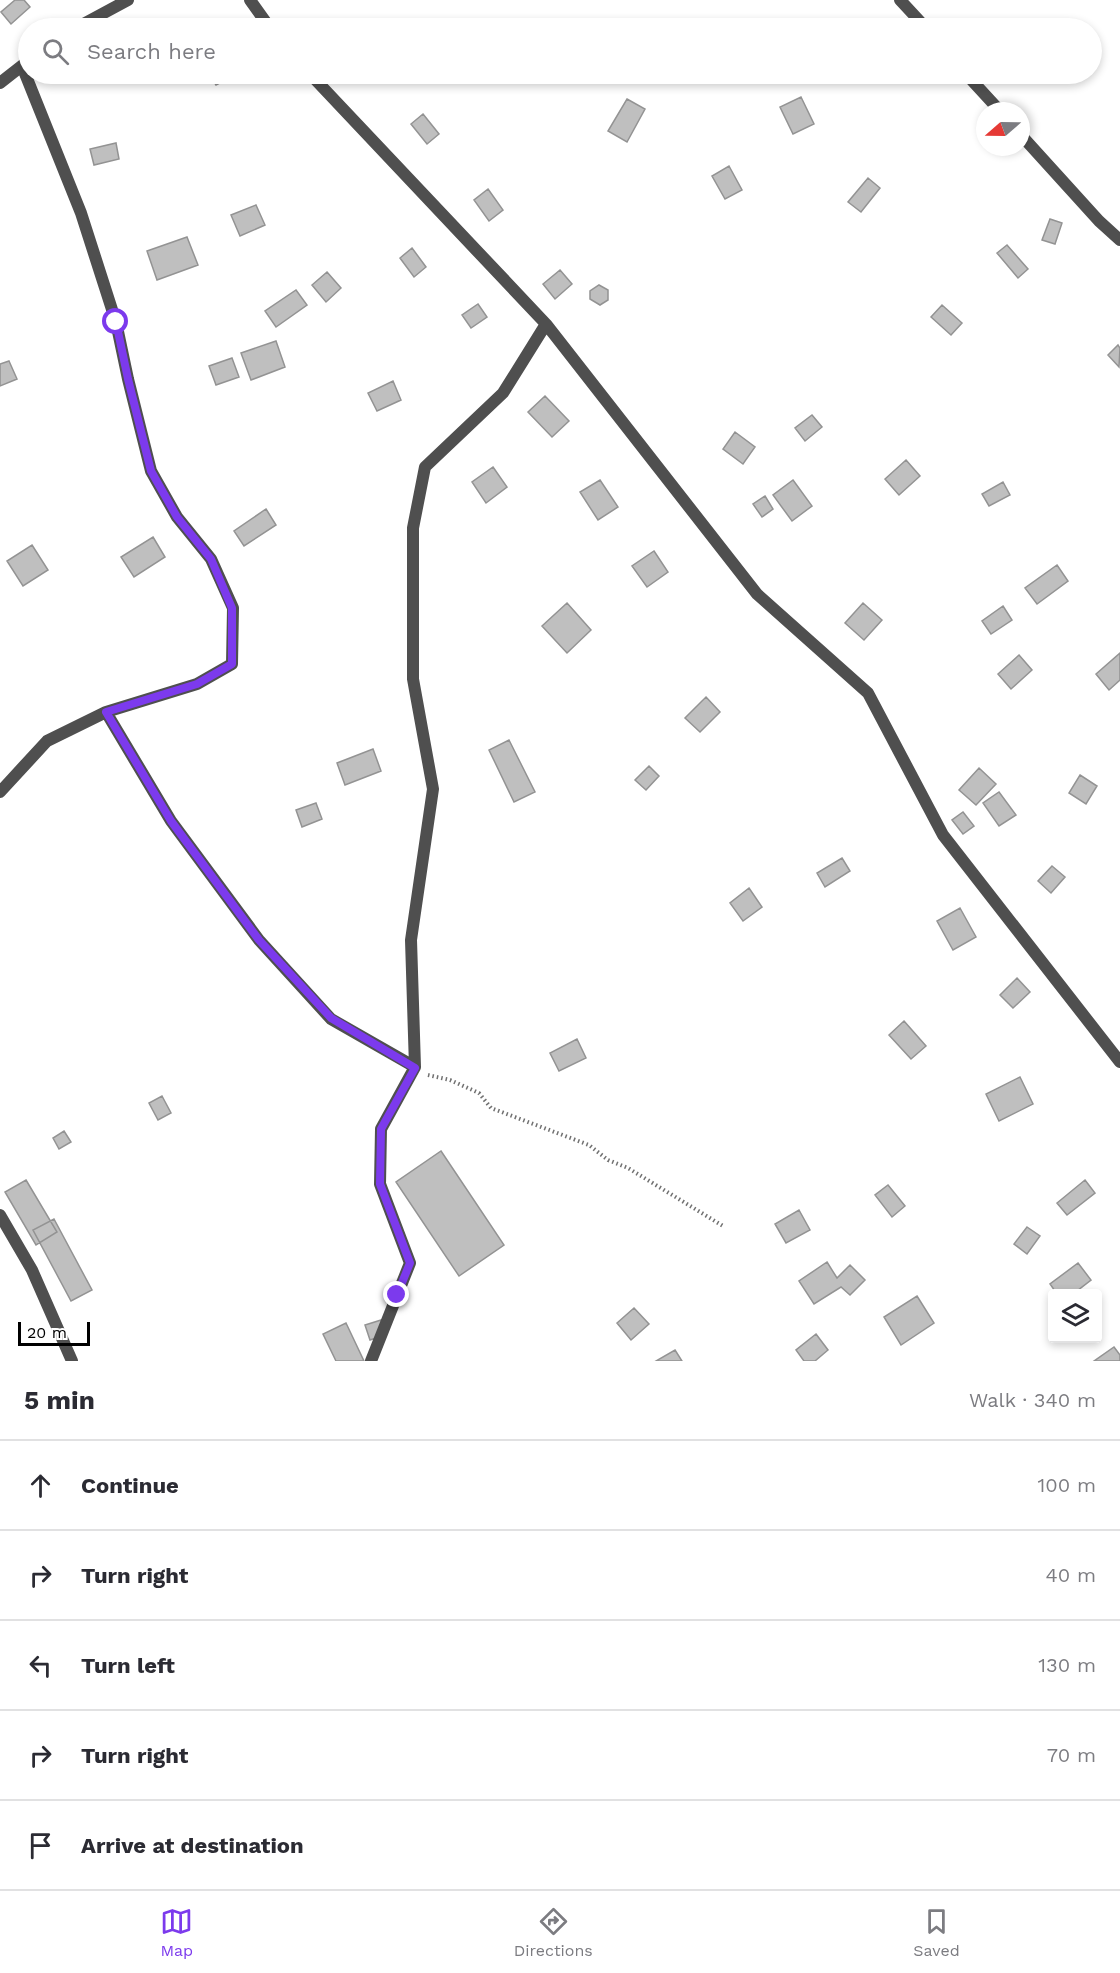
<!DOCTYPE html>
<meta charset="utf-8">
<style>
:root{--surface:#fff;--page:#f7f7f7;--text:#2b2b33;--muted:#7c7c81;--line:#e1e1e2;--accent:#7c3aed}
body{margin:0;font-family:"Work Sans",sans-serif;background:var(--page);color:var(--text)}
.controls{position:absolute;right:18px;bottom:18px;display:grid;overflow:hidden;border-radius:6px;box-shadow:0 3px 9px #0003}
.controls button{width:54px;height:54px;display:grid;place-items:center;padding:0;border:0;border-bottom:2px solid var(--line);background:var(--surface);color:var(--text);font:30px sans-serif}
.compass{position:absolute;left:976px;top:102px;width:54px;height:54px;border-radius:50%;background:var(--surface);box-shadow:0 3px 9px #0003;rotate:250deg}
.scale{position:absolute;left:18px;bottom:15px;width:72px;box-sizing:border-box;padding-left:6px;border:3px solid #000;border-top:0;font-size:16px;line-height:21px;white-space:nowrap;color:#000;-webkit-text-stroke:4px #fff;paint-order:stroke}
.stop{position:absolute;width:18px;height:18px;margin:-14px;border:4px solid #7c3aed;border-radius:50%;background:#fff}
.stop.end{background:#7c3aed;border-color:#fff;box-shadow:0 2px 6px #0008}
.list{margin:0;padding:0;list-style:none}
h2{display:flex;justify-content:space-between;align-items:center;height:78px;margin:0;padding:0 24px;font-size:26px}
h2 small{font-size:20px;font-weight:400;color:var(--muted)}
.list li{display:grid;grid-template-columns:39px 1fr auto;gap:18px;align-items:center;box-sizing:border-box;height:90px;padding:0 24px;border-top:2px solid var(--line)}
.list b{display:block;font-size:22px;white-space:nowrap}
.list em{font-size:20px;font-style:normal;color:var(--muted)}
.icon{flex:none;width:33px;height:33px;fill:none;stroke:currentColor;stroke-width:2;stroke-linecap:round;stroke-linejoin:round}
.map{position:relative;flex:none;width:1120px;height:1361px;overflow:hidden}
.search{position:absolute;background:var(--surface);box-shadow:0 3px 9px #0003;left:18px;right:18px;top:18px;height:66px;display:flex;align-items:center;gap:15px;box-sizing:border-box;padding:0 21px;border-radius:33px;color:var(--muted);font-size:22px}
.sheet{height:528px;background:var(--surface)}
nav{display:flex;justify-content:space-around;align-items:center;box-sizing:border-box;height:84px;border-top:2px solid var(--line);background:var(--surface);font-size:16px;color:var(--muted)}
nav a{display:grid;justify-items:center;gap:3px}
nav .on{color:var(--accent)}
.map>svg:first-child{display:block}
.building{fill:#bfbfbf;stroke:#939393;stroke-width:1.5}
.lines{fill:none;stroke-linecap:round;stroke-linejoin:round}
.path{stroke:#717171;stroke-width:4;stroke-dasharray:1.5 3;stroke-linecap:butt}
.street{stroke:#4f4f4f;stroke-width:12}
.route{stroke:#7c3aed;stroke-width:8}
</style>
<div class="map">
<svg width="1120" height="1361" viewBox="0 0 1120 1361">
<rect width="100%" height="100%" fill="#fff"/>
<path class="building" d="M15 0H24L30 7 11 24 1 12Z
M209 74H237L216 85Z
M801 97 814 124 793 134 780 107Z
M627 99 645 109 627 142 608 131Z
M423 114 439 134 427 144 411 124Z
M116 143 119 159 94 165 90 149Z
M729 166 742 190 725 199 712 176Z
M868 178 880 188 861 212 848 202Z
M488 189 503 210 489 221 474 200Z
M256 205 265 225 240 236 231 215Z
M1050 219 1062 223 1055 244 1042 240Z
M187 237 198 265 157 280 147 251Z
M1007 245 1028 269 1018 278 997 253Z
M412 248 426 267 414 277 400 258Z
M560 270 572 284 555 299 543 284Z
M327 272 341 288 326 302 312 285Z
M599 285 608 290V300L600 305 590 299V291Z
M296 290 307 305 276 327 265 311Z
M478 304 487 317 471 328 462 315Z
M942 305 962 323 951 335 931 317Z
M276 341 285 367 251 380 241 353Z
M1118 345 1120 348 1119 367 1108 355Z
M232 358 239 377 216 385 209 366Z
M9 361 17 379 0 386V364Z
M393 381 401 400 377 411 368 393Z
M545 396 569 421 552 437 528 412Z
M812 415 822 427 805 441 795 428Z
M735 432 755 447 743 464 723 449Z
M906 460 920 476 899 495 885 479Z
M493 467 507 487 486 503 472 482Z
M600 480 618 507 598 520 580 492Z
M793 480 812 506 792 521 773 495Z
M1003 482 1010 495 989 506 982 494Z
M765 496 773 509 762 517 753 504Z
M266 509 276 525 244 546 234 531Z
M153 537 165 557 134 577 121 557Z
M32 545 48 570 23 586 7 561Z
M654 551 668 572 647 587 632 566Z
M1057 565 1068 581 1037 604 1025 588Z
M567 603 591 630 567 653 542 626Z
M863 603 882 620 864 640 845 623Z
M1003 606 1012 620 991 634 982 621Z
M1120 653V680L1109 690 1096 674Z
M1019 655 1032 670 1011 689 998 674Z
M706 697 720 712 700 732 685 718Z
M509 740 535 792 514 802 489 750Z
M373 749 381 771 345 785 337 763Z
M649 766 659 776 646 790 635 780Z
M979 768 996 784 976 805 959 790Z
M1080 775 1097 786 1086 804 1069 793Z
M999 792 1016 815 999 826 983 803Z
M316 803 322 819 302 827 296 810Z
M963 812 974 826 963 834 952 820Z
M842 858 850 871 825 887 817 873Z
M1052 866 1065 877 1051 893 1038 881Z
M749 888 762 907 743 921 730 903Z
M960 908 976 937 953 950 937 921Z
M1017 978 1030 992 1013 1008 1000 995Z
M904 1021 926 1046 911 1059 889 1035Z
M577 1039 586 1058 559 1071 550 1053Z
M1020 1077 1033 1104 999 1121 986 1094Z
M162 1096 171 1113 158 1120 149 1103Z
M64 1131 71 1142 59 1149 53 1138Z
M441 1151 504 1245 459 1276 396 1182Z
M26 1180 57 1232 36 1245 5 1192Z
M1085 1180 1095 1193 1067 1215 1057 1203Z
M888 1185 905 1206 892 1217 875 1195Z
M799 1210 810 1230 786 1243 775 1224Z
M54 1219 92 1290 71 1301 33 1230Z
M1027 1227 1040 1236 1027 1254 1014 1244Z
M827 1262 837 1278 850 1265 865 1280 850 1295 841 1287 814 1304 799 1281Z
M1078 1263 1091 1280 1073 1294H1057L1050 1284Z
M917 1296 934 1323 901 1345 884 1317Z
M634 1308 649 1324 631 1340 617 1323Z
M381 1320 385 1335 370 1340 365 1325Z
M346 1323 364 1361H336L323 1334Z
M816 1334 828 1350 815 1361H804L796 1350Z
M1114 1347 1120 1355V1361H1094Z
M675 1350 682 1361H656Z"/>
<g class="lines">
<path class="path" d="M428 1075 450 1080 479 1093 491 1108 589 1145 608 1160 628 1168 723 1226"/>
<path class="street" d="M250 0 270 28
M900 0 926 28
M76 28 128 0
M310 74 546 324 757 594 868 693 943 835 1120 1062
M966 74 1000 111
M0 83 28 61
M1021 135 1099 221 1120 240
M106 712 171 821 259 940 331 1019 415 1067
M0 792 47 741 106 712 197 684 232 664 233 608 211 559 177 517 151 471 128 379 116 322 81 213 22 66
M0 1215 32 1270 72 1361
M371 1361 410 1263 380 1184 381 1129 415 1067 411 940 433 789 413 679V528L425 467 503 393 546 324"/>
</g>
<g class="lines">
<path class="route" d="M116 322 128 379 151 471 177 517 211 559 232 608V664L197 684 106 712 171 821 259 940 331 1018 415 1068 381 1129 380 1184 410 1263 397 1295"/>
</g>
</svg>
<div class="controls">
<button><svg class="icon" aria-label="layers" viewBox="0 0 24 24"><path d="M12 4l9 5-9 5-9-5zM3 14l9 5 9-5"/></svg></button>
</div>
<svg class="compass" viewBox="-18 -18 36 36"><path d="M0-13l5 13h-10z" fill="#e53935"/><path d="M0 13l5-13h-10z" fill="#7c7c81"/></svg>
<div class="scale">20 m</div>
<div class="stop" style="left:116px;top:322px"></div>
<div class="stop end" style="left:397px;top:1295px"></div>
<div class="search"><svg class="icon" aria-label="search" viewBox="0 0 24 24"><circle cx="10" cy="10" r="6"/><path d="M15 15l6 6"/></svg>Search here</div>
</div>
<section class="sheet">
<h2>5 min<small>Walk · 340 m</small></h2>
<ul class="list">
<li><svg class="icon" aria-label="ahead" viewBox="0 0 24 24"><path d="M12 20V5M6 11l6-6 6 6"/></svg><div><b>Continue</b></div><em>100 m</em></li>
<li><svg class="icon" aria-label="right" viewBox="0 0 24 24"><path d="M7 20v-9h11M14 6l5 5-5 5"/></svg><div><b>Turn right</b></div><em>40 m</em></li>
<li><svg class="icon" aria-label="left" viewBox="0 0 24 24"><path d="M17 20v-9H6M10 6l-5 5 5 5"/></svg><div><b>Turn left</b></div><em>130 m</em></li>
<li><svg class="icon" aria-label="right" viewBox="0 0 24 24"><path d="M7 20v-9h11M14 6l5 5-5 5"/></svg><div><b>Turn right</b></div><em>70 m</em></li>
<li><svg class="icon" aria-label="arrive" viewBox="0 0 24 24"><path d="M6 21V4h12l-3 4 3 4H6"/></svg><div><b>Arrive at destination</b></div></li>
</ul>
</section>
<nav>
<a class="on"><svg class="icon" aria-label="map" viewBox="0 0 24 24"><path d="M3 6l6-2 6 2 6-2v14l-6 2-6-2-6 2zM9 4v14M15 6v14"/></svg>Map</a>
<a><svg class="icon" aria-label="directions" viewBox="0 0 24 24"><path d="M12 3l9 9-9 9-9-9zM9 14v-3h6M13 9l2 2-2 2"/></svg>Directions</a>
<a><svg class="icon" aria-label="saved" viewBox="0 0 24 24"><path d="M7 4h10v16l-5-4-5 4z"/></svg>Saved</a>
</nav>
